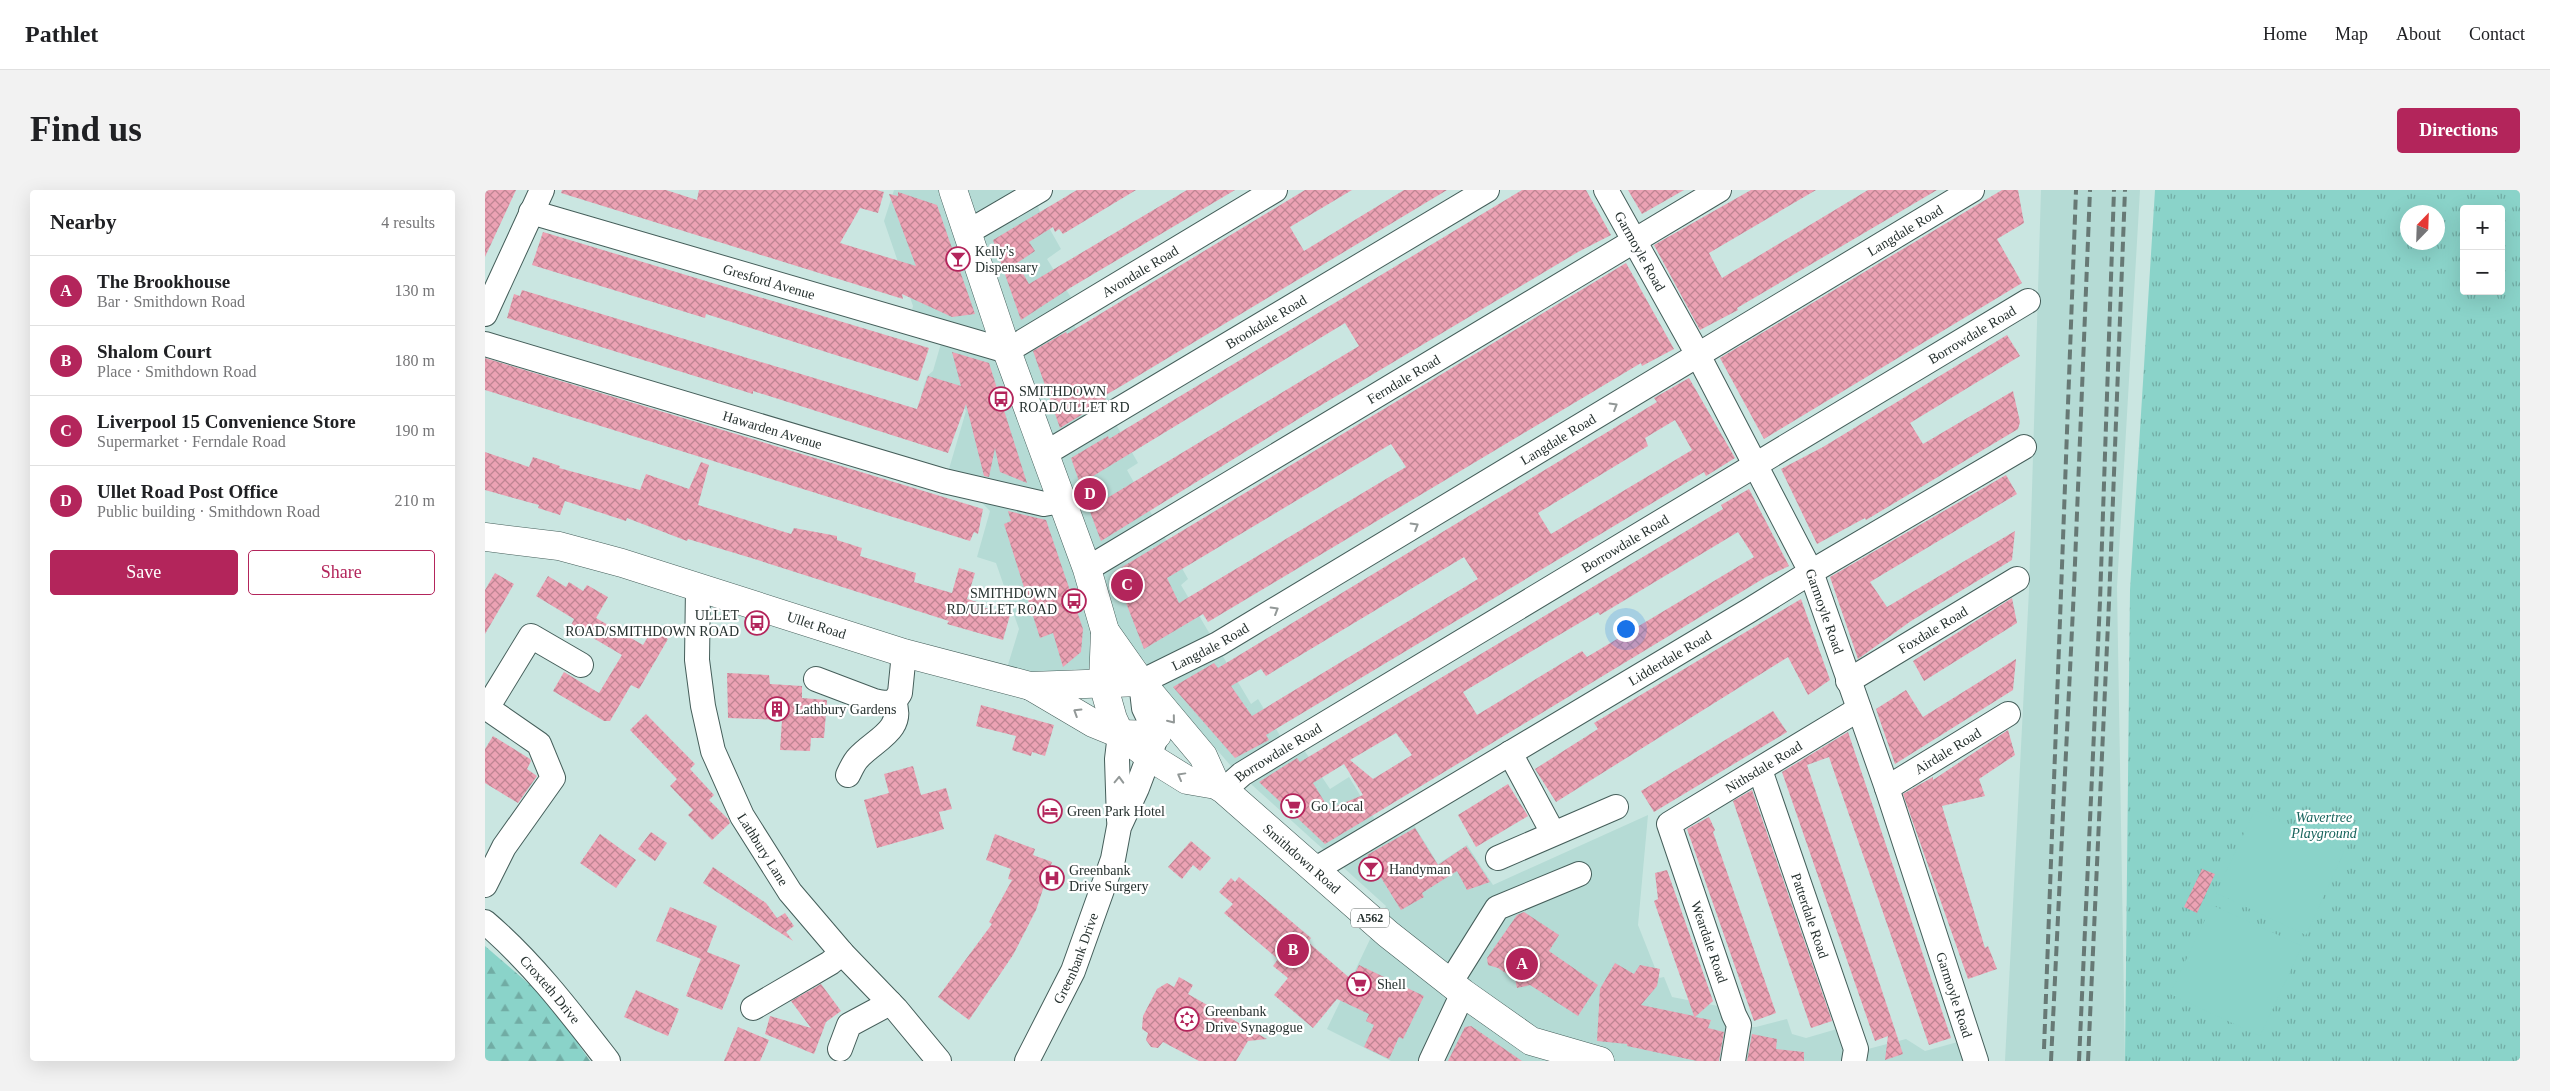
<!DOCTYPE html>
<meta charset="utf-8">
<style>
:root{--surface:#fff;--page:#f2f2f2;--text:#202124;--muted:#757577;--line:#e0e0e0;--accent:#b3255b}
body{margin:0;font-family:"Times New Roman",serif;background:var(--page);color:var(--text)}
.controls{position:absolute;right:15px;top:15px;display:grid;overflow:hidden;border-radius:5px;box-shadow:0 5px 20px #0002}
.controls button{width:45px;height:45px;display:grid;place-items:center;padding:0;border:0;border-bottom:1px solid var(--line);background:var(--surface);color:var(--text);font:25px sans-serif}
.compass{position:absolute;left:1915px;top:15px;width:45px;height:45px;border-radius:50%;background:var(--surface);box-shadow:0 5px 20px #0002;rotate:23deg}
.you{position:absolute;left:1140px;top:438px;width:18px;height:18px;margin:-12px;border:4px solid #fff;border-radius:50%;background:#1a73e8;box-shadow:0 0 0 8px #1a73e833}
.badge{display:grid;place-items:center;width:32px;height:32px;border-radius:50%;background:var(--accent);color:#fff;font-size:16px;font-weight:700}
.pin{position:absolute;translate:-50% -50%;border:2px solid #fff;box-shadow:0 1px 5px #0006}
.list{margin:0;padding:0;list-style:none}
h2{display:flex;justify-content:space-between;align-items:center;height:65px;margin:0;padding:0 20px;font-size:21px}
h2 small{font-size:16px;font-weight:400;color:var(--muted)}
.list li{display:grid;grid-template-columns:32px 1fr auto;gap:15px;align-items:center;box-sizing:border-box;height:70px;padding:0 20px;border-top:1px solid var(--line)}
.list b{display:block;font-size:19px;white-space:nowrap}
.list p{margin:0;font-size:16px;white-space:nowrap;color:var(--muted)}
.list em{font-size:16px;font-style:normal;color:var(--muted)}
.actions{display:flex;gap:10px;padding:15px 20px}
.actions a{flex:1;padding:11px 0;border:1px solid var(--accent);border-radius:5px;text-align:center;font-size:18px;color:var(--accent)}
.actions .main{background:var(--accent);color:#fff}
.map{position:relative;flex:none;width:2035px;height:871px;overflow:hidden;border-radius:5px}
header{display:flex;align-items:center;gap:30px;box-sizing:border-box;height:70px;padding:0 25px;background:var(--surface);border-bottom:1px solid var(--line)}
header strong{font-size:24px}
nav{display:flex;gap:28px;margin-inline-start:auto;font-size:18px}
.intro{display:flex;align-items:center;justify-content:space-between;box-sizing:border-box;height:120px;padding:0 30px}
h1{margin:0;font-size:35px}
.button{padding:12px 22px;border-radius:5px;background:var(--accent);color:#fff;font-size:18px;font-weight:700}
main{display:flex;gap:30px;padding:0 30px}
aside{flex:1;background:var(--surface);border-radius:5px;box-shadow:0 5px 20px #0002}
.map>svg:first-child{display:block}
.built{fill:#b5dbd5}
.forest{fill:url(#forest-firs)}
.park{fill:url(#park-tufts);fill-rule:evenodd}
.garden{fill:#8ad3c9}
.building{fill:url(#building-cross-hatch);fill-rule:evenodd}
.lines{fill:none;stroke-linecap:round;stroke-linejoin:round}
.minor-casing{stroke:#455e5a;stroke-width:26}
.major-casing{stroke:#455e5a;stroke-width:29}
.highway-casing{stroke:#455e5a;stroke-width:29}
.minor{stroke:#fff;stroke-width:24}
.major{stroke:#fff;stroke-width:28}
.highway{stroke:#fff;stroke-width:28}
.rail{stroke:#677975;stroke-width:4;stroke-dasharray:10 5;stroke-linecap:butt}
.oneway{stroke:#929897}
.labels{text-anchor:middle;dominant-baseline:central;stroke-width:4.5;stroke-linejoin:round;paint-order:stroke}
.shield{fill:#fff;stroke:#676f6d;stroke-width:1}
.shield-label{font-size:12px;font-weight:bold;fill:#26312f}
.street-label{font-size:14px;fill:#26312f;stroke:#fff}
.poi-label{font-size:14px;fill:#26312f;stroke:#fff;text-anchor:start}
.park-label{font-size:14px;font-style:italic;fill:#17635b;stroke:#fff}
</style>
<header>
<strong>Pathlet</strong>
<nav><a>Home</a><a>Map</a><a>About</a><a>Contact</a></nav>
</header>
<div class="intro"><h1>Find us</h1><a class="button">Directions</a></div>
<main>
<aside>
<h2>Nearby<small>4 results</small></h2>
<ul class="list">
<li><span class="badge">A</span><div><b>The Brookhouse</b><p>Bar · Smithdown Road</p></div><em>130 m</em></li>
<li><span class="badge">B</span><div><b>Shalom Court</b><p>Place · Smithdown Road</p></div><em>180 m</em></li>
<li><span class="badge">C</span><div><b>Liverpool 15 Convenience Store</b><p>Supermarket · Ferndale Road</p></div><em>190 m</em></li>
<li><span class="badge">D</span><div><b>Ullet Road Post Office</b><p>Public building · Smithdown Road</p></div><em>210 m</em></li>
</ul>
<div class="actions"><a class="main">Save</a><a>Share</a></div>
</aside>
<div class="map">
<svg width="2035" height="871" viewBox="0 0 2035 871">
<defs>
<pattern id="forest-firs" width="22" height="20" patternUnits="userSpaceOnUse" patternTransform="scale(1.25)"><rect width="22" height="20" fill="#8ad3c9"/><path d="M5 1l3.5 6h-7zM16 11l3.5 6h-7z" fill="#71aca4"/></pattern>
<pattern id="park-tufts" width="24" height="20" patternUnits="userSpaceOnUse" patternTransform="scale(1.25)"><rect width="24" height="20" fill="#8ad3c9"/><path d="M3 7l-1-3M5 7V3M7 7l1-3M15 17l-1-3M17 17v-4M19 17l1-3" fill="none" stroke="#71aca4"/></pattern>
<pattern id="building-cross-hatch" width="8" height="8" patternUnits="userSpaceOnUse" patternTransform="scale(1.25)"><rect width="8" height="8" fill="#eca2b4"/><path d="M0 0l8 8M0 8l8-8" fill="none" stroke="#bf8593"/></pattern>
</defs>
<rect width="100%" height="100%" fill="#cae6e1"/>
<path class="built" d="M409 0H550L554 20 576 59 562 69 587 109 585 129 610 169 603 173 628 216 629 231 653 273 642 280 703 389 696 395 766 514 773 509 797 549 817 557 845 599 864 587 892 633 927 632 953 674 982 655 1008 695 1163 625 1153 735 1174 788 1179 787 1187 807 1233 816 1237 815 1263 837H1271L1302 829 1307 844 1321 848 1359 837 1383 859 1421 849 1440 861 1480 850 1485 871H906L842 839 901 716 746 576 684 505 658 469 631 479H590L569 486 522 478 534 439 511 373 492 367 505 321 464 279 481 221 479 218 436 205 442 186 448 181 457 150 426 124 428 116 399 31Z
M1556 0H1655L1632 397 1640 871H1520L1544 400Z"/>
<path class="forest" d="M0 756 51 800 72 823 105 871H0Z"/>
<path class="park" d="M1670 0H2035V871H1640L1645 400ZM1979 19H2016V101H1979ZM1922 22H1952V52H1922Z"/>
<path class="garden" d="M1770 620 1859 662 1821 745 1731 703Z
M1727 715 1817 756 1775 846 1685 804Z"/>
<path class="building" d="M0 0H31L0 67Z
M77 0H181L212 10 214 0H392L399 2 393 23 375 18 355 53 431 76 404 4 413 6V2L452 15 490 124 467 127 417 104 418 109 76 3Z
M592 0H651L578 44 574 39 570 42 568 37 544 52 550 61 532 73 544 94 702 0H750L585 98 536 130 508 50Z
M820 0H867L805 37 819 61 919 0H962L638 195 619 206 621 210 575 238 548 161 581 142 582 144Z
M1037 0H1101L1126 45 1093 62 823 223 616 351 604 319 874 156 860 133 595 294 586 268 623 246 624 249Z
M1143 0H1199L1157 24Z
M1266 0H1331L1224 63 1237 88 1383 0H1452L1252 118 1253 120 1215 140 1169 55Z
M1517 0H1533L1539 33 1512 49 1537 93 1279 249 1235 168Z
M58 42 444 158 433 191 221 124 220 128 47 75Z
M1141 73 1189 159 1157 176 1156 173 723 432 718 424 659 459 629 382ZM906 254 921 277 694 413 682 388Z
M37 100 432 219 443 186 476 196 467 162 504 173 542 293 515 282 510 258 504 287 499 286 481 214 463 263 268 201V204L22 128 29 104 35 106Z
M1522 145 1535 166 1425 233 1438 254 1528 201 1535 232 1533 239 1381 330 1380 328 1332 354 1296 279 1338 257Z
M0 168 498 319 493 344 489 342 485 351 0 200Z
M1204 188 1250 268 1221 286 1219 282 781 545 784 550 750 568 688 497 729 473 733 478 1172 212 1169 208ZM1190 230 1207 260 1066 344 1053 323 1163 256 1160 248ZM979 367 993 389 767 526 746 496 776 479 781 486Z
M0 262 44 277 48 267 75 276 74 278 155 300 161 284 204 299 216 272 224 275 213 315 306 344 309 338 352 346V350L377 358 375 366 431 383 429 392 467 403 474 378 490 383 482 409 492 412 490 415 525 425 518 450 462 434 464 431 263 367 203 349 202 351 142 328 141 331 80 311 75 325 53 318 54 315 0 300Z
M1521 285 1532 304 1385 392 1402 417 1530 341 1527 370 1426 431 1373 469 1345 387Z
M1264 299 1304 376 1281 387 875 633 840 654 774 592 812 568 815 572 1056 428 1238 319 1236 315ZM1253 342 1269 367 1102 467 1097 461 992 525 978 502 1113 422 1115 425ZM911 543 927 565 888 589 865 570ZM859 574 878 605 844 619 828 593Z
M523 321 561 330 598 439 596 462 578 477 568 443 555 448 519 334 526 331Z
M10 383 29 394 0 444V400Z
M63 386 81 397 84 392 98 401 102 395 123 407 111 428 158 455 167 440 183 449 154 499 146 495 125 531H119L68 501 79 482 114 503 137 465 86 435 89 429 51 406Z
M1527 408 1532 433 1439 491 1428 471Z
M1316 409 1345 490 1323 505 1303 467 1071 612 1050 579 1113 539 1109 533Z
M1531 469 1528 500 1410 574 1391 519 1421 500 1438 527Z
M242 483 284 485 285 494 317 496V508L342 510 339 548H326L325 561 295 560 297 530 243 528Z
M496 515 569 535 560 566 547 562 546 566 527 560 531 546 491 536Z
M1288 521 1302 542 1169 622 1156 601Z
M161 524 210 574 205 579 229 605 224 610 244 630 245 633 227 650 203 625 208 620 185 596 192 589 145 540Z
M1523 540 1530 565 1494 589 1500 606 1457 616 1500 758 1503 756 1512 779 1483 789 1418 604 1448 587V590Z
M1363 542 1466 848 1444 855 1344 567 1322 575 1418 864 1400 870 1403 846 1390 851 1297 582Z
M8 546 45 569 46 571 42 579 52 586 33 613 0 593V559Z
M428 576 436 605 461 598 467 619 454 622 459 639 392 658 379 610 404 603 399 584Z
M1023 594 1043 626 991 657 973 625Z
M1267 600 1347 831 1326 838 1248 611Z
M1224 627 1230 640 1228 642 1291 823 1269 831 1202 639Z
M930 638 953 675 981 656 1005 692 982 700 972 681 937 703 939 707 916 720 882 665Z
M166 642 182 653 170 671 153 659Z
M115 644 151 670 131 698 95 673Z
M510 644 550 659 548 665 567 672 551 720 528 765 484 830 453 807 507 734 504 732 527 690 523 689 526 679 501 670Z
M706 651 726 668 715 681 708 675 697 689 683 677Z
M228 677 281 713 292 728 300 723 309 736 301 742 308 751 218 693Z
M1717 679 1730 684 1712 723 1699 717Z
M1182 680 1228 811 1210 827 1226 830 1223 838 1239 842 1234 871H1212L1142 856V854L1112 851 1115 799 1130 773 1149 784 1155 775 1175 779 1172 796 1156 815 1209 826 1169 711 1173 709 1170 683Z
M754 687 826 748 823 752 867 790 874 775 939 806 918 849 914 847 904 869 879 857 889 835 881 831 884 824 852 809 828 838 789 805 803 788 788 776 793 769 739 723 748 714 734 702 746 688 750 692Z
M185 717 232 736 222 762 255 775 237 820 201 806 216 769 171 751Z
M1039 722 1074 745 1064 761 1113 795 1093 826 1045 795 1032 798 1030 789 1013 778 1003 775 1002 768 1032 725Z
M694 787 708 795 703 804 782 849 763 851 751 871H714L678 852 673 858 666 857 661 850 663 843 657 839 658 826 672 799 682 793 689 797Z
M336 794 356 821 341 832 329 864 280 844 285 826 326 838 306 811Z
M151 800 194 819 183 846 139 827Z
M986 836 1005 849 1037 871H963L980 837Z
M253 837 284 850 275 871H239Z
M1267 844 1292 849 1291 859 1319 862V871H1262Z"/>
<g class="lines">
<g class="minor-casing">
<g id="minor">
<path id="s1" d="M1121 0 1213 165 1326 382 1402 598 1491 871"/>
<path id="s2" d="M46 22 522 161 790 0"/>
<path d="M483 42 555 0"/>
<path d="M0 124 57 0"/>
<path id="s3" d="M0 154 459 291 559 314 576 311"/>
<path id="s4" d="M561 263 1002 0"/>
<path id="s5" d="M602 379 1234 0"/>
<path id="s6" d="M213 398 212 470 218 516 228 561 257 626 305 702 357 763 411 819 454 871"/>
<path d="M331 489 389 511 398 513 409 512 415 503 419 463"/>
<path id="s7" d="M1363 491 1532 389"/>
<path d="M1025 563 1068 643"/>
<path id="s8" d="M1275 580 1371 859 1369 871"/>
<path d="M363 585C366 579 369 572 373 568 389 550 420 540 409 512"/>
<path id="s9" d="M1402 598 1523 524"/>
<path id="s10" d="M739 600 757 584 803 556 1543 111"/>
<path d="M634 630 632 569 635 544"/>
<path d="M1013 668 1131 617"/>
<path id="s11" d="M831 679 1265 420 1326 382 1539 257"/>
<path d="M0 695 19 657 68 588 54 554 2 518 46 446 96 475"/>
<path id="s12" d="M0 732C48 773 85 822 123 871"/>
<path d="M965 793 1012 718 1094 684"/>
<path d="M268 818 345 773 357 763"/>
<path d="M355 859 364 835 405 813"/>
<path id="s13" d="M542 871 588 781 628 669 634 637 652 598 672 545 659 518 656 492 733 454 1487 0"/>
<path d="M946 871 978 803"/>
<path id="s14" d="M1248 871 1254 835 1249 825 1184 634 1374 519"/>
</g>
</g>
<g class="major-casing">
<g id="major">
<path id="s15" d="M0 347 74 356 137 373 419 463 545 496 656 492"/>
<path d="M547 497 608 533 635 544 672 545"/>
</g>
</g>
<g class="highway-casing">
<g id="highway">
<path d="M468 0 522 161 602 379 620 441 656 492 718 566 731 595"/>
<path id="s16" d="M620 441 618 494 628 529 635 544 665 567 702 590 731 595 739 600 903 744 978 803 1046 851 1115 871"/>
</g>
</g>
<use href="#minor" class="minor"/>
<use href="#major" class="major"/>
<use href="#highway" class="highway"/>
<path class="rail" d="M1559 859 1591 0
M1566 871 1589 398 1605 0
M1594 871 1615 411 1629 0
M1603 871 1624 412 1640 0"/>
</g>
<defs><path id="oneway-chevron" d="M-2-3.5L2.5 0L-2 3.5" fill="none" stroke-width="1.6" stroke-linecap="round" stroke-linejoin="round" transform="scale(1.25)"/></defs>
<g class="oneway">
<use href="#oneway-chevron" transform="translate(1129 216) rotate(-31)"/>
<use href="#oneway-chevron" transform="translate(930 336) rotate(-31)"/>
<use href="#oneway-chevron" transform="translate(790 420) rotate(-31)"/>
<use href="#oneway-chevron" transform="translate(592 522) rotate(-148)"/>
<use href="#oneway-chevron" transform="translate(687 530) rotate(51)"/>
<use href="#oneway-chevron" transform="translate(696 586) rotate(-151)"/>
<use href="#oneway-chevron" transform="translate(634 590) rotate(-88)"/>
</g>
<defs>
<g id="bar-ring" transform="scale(1.25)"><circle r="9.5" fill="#fff" stroke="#b3255b" stroke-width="1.5"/><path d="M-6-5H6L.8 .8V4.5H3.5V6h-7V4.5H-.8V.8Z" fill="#b3255b"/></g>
<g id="bus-ring" transform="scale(1.25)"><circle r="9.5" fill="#fff" stroke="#b3255b" stroke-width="1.5"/><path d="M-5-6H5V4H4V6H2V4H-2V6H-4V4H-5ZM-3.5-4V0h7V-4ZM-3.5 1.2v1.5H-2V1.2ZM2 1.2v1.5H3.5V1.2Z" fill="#b3255b"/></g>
<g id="building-ring" transform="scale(1.25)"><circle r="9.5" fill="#fff" stroke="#b3255b" stroke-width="1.5"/><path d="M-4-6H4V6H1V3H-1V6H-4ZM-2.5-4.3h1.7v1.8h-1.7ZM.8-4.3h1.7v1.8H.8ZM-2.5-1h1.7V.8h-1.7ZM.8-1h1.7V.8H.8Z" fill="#b3255b"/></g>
<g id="supermarket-ring" transform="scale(1.25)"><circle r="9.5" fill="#fff" stroke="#b3255b" stroke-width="1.5"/><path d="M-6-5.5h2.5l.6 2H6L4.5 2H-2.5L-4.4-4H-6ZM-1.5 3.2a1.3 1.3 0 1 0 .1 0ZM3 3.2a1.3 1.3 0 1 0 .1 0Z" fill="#b3255b"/></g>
<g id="hotel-ring" transform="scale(1.25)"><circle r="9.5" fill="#fff" stroke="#b3255b" stroke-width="1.5"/><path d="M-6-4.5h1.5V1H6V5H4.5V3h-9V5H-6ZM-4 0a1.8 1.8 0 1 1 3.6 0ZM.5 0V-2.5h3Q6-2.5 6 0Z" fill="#b3255b"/></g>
<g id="hospital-ring" transform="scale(1.25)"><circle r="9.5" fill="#fff" stroke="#b3255b" stroke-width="1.5"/><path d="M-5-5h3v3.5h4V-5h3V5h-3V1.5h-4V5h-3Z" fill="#b3255b"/></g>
<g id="synagogue-ring" transform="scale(1.25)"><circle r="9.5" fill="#fff" stroke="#b3255b" stroke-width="1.5"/><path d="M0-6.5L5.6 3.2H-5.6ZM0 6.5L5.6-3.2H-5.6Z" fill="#b3255b"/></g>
</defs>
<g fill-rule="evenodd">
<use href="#bar-ring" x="473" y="69"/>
<use href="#bus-ring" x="516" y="209"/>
<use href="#bus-ring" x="589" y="411"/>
<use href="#bus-ring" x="272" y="433"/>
<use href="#building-ring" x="292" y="519"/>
<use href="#supermarket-ring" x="808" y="616"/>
<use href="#hotel-ring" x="565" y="621"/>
<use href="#bar-ring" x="886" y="679"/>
<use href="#hospital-ring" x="567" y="688"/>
<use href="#supermarket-ring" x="874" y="794"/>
<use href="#synagogue-ring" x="702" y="829"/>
</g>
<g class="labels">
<rect class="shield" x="866" y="718.5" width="38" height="19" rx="4"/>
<g class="shield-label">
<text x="885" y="728">A562</text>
</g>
<g class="street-label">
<text stroke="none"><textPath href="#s13" startOffset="1296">Langdale Road</textPath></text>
<text stroke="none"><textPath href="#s1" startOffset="70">Garmoyle Road</textPath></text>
<text stroke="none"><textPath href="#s2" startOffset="651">Avondale Road</textPath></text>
<text stroke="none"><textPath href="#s2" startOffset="248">Gresford Avenue</textPath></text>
<text stroke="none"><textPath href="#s4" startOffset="256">Brookdale Road</textPath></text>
<text stroke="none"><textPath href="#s10" startOffset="876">Borrowdale Road</textPath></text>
<text stroke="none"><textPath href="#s5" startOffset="369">Ferndale Road</textPath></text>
<text stroke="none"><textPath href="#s3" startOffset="300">Hawarden Avenue</textPath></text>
<text stroke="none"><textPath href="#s13" startOffset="891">Langdale Road</textPath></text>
<text stroke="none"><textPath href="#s10" startOffset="471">Borrowdale Road</textPath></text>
<text stroke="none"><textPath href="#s1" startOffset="475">Garmoyle Road</textPath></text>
<text stroke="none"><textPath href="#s15" startOffset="344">Ullet Road</textPath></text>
<text stroke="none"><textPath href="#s7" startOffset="99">Foxdale Road</textPath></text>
<text stroke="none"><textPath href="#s13" startOffset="486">Langdale Road</textPath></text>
<text stroke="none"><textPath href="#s11" startOffset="412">Lidderdale Road</textPath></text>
<text stroke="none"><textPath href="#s9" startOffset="71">Airdale Road</textPath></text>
<text stroke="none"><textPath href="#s10" startOffset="66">Borrowdale Road</textPath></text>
<text stroke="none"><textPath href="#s14" startOffset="360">Nithsdale Road</textPath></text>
<text stroke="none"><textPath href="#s6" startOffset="275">Lathbury Lane</textPath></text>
<text stroke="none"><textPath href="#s16" startOffset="330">Smithdown Road</textPath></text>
<text stroke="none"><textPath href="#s8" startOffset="154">Patterdale Road</textPath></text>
<text transform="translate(1224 752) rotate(71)">Weardale Road</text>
<text stroke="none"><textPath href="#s13" startOffset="114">Greenbank Drive</textPath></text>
<text stroke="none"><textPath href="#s12" startOffset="94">Croxteth Drive</textPath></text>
<text stroke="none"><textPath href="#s1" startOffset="880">Garmoyle Road</textPath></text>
</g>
<g class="poi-label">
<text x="490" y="61">Kelly's<tspan x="490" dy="16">Dispensary</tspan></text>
<text x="534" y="201">SMITHDOWN<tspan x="534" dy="16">ROAD/ULLET RD</tspan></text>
<text x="572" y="403" text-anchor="end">SMITHDOWN<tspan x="572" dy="16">RD/ULLET ROAD</tspan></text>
<text x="254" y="425" text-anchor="end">ULLET<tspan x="254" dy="16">ROAD/SMITHDOWN ROAD</tspan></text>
<text x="310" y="519">Lathbury Gardens</text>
<text x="826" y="616">Go Local</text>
<text x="582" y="621">Green Park Hotel</text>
<text x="904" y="679">Handyman</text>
<text x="584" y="680">Greenbank<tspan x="584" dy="16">Drive Surgery</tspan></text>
<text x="892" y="794">Shell</text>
<text x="720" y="821">Greenbank<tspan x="720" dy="16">Drive Synagogue</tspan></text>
</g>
<g class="park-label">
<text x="1839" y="627">Wavertree<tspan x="1839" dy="16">Playground</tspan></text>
</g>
</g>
</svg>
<div class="controls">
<button>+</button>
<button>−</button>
</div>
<svg class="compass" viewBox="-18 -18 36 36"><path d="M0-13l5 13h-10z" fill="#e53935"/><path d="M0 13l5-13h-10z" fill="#757577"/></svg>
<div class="you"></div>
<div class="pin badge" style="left:1037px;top:774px">A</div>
<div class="pin badge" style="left:808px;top:760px">B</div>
<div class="pin badge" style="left:642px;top:395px">C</div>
<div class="pin badge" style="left:605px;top:304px">D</div>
</div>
</main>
